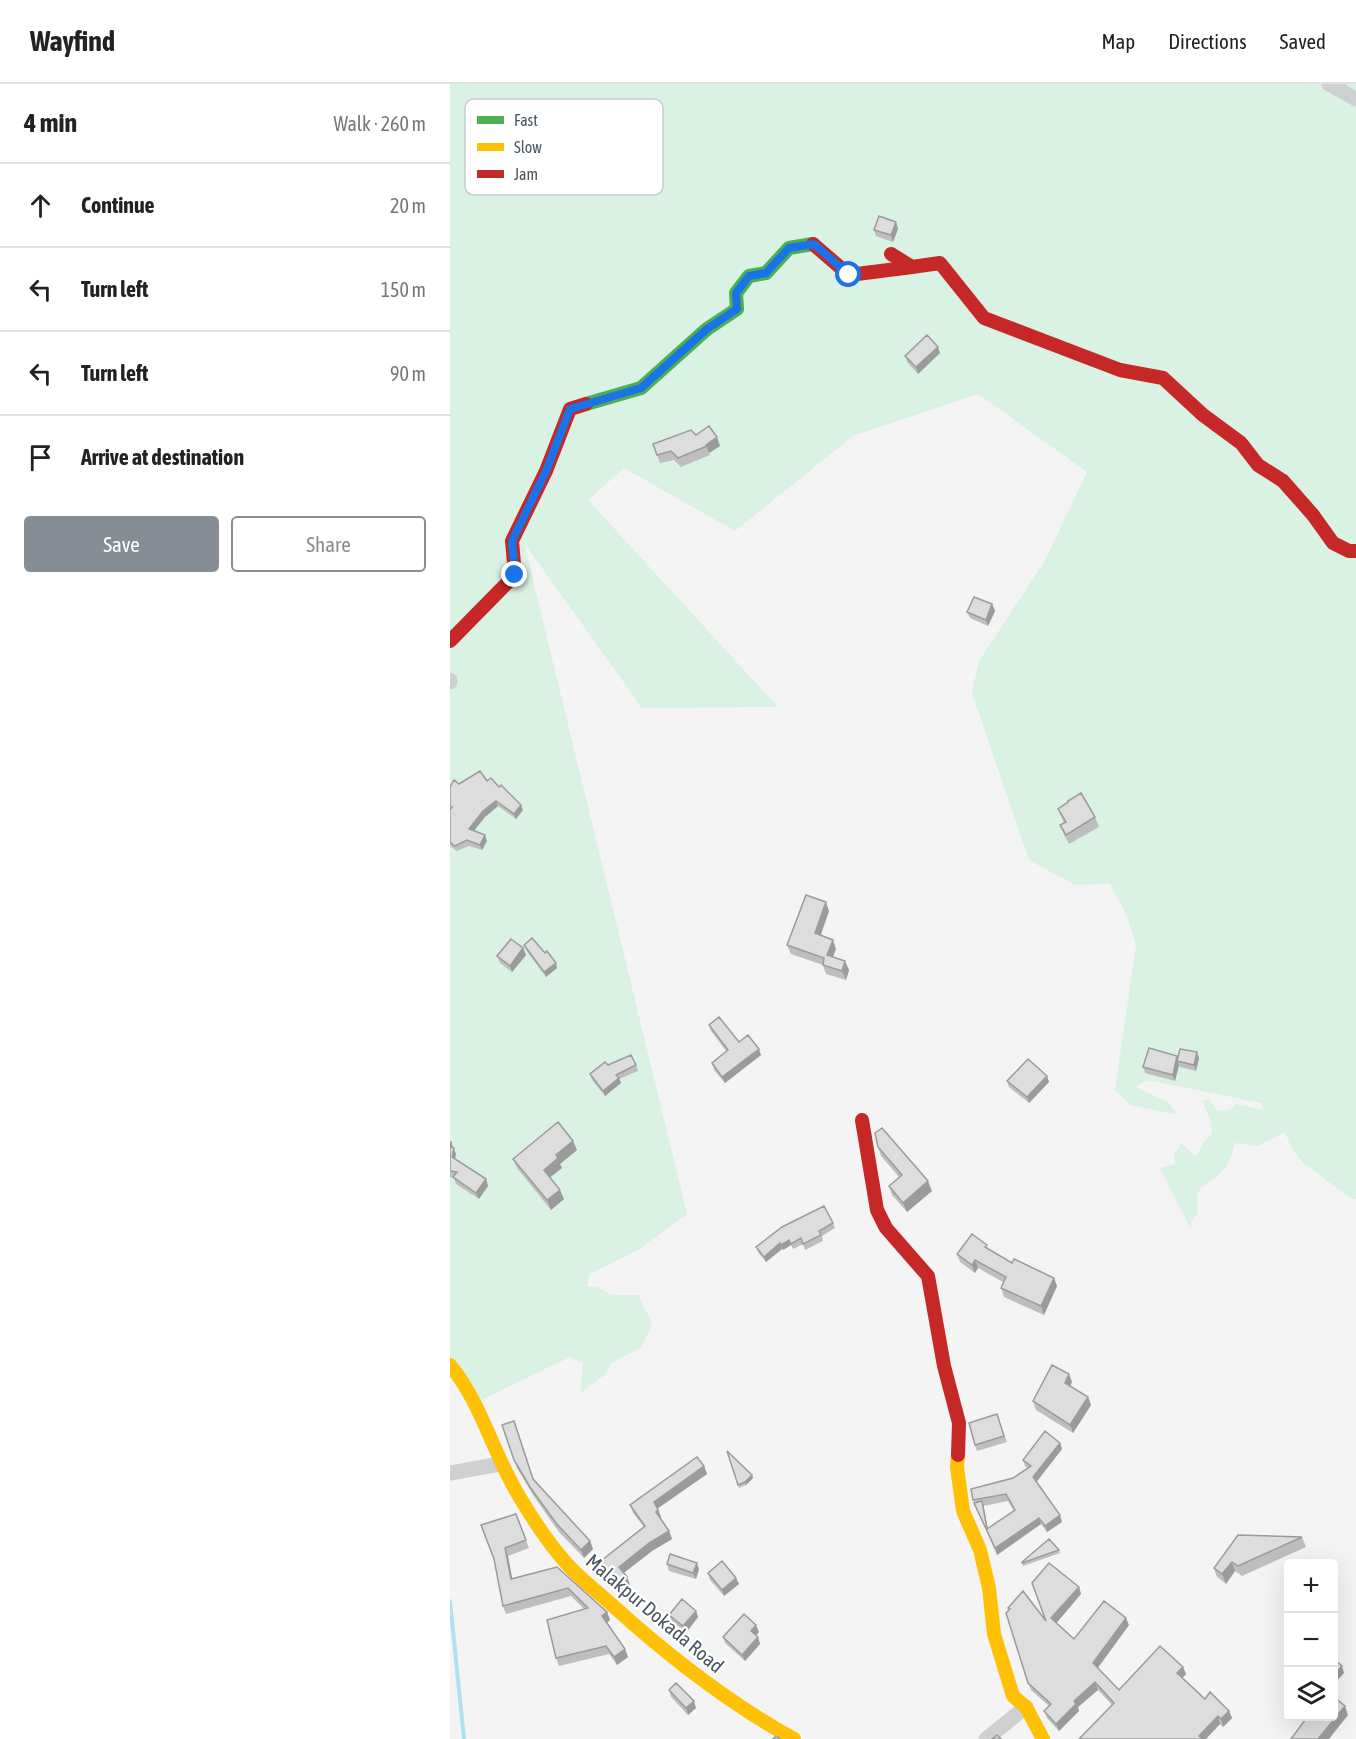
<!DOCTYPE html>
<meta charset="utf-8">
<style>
:root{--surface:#fff;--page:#f6f6f6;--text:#222;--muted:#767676;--line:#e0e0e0;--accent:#868d94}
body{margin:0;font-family:"Asap Condensed",sans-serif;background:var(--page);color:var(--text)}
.controls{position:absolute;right:18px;bottom:18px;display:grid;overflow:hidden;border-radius:6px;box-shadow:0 6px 24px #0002}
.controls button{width:54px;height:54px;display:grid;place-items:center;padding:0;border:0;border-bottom:2px solid var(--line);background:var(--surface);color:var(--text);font:30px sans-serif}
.stop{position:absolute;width:18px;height:18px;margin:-14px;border:4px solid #1a73e8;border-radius:50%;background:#fff}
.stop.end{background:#1a73e8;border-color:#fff;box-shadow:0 2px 6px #0008}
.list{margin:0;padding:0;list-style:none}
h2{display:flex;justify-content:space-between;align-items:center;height:78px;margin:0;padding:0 24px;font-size:26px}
h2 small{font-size:20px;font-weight:400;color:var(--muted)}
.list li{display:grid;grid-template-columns:39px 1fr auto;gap:18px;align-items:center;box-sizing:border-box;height:84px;padding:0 24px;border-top:2px solid var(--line)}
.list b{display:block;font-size:22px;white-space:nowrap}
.list em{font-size:20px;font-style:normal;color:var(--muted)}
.actions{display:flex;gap:12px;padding:18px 24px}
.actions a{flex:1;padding:14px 0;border:2px solid var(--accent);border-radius:6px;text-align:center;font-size:21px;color:var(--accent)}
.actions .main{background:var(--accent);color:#fff}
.icon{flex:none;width:33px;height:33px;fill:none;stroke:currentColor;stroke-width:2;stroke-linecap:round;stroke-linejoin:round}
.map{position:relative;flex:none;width:906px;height:1655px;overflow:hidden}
header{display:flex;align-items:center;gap:36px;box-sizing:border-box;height:84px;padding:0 30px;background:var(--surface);border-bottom:2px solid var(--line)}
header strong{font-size:28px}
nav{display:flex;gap:33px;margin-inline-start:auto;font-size:21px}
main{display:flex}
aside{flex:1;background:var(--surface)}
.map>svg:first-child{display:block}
.green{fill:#d9f2e3}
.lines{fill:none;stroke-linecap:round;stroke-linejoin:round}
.stream{stroke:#aee2f0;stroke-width:4}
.street{stroke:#ced0d2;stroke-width:15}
.fast{stroke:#4caf50;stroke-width:14}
.slow{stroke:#ffc107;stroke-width:14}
.jam{stroke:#c62828;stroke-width:14}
.wall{fill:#bebebf;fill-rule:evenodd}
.shaded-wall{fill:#9b9b9b}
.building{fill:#ddddde;stroke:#9b9b9b;stroke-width:1.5}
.route{stroke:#1a73e8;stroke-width:8}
.labels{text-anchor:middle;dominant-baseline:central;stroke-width:4.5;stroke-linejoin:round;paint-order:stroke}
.street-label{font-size:20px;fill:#4a5661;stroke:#fff}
.key{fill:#fff;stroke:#c9ccd0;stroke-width:1.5}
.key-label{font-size:16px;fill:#4a5661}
</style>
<header>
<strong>Wayfind</strong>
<nav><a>Map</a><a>Directions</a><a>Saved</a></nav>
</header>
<main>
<aside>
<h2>4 min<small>Walk · 260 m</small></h2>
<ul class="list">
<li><svg class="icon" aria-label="ahead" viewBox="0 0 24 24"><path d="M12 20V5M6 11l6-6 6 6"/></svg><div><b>Continue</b></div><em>20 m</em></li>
<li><svg class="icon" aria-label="left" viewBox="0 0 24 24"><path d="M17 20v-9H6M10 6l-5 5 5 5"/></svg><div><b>Turn left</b></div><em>150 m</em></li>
<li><svg class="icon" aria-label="left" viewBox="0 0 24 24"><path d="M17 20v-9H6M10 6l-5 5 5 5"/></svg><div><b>Turn left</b></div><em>90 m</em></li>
<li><svg class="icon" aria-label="arrive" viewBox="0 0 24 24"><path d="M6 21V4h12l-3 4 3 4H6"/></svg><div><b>Arrive at destination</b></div></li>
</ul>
<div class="actions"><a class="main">Save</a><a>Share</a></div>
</aside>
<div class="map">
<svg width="906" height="1655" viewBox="0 0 906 1655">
<rect width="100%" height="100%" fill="#f4f4f4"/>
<path class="green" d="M0 0H906V1115L900 1114 852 1078 840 1061 835 1048 808 1062 785 1059C782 1072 777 1085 766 1093 761 1097 754 1100 750 1105 745 1112 748 1121 748 1129L742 1136 740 1144 710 1084 725 1080 724 1071 731 1059 746 1073 753 1059 762 1049C763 1037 755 1028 753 1016L759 1015 768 1027 779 1026 786 1020 814 1026 811 1019 697 996 686 1003 719 1019 728 1031 680 1021 665 1006 686 861 676 830 660 800 625 801 579 776 522 609 529 577 594 478 637 388 528 310 403 352 285 447 174 384 138 416 328 623 192 624 74 459 237 1130 188 1166 140 1190 137 1202 150 1204 161 1211H188L202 1239 192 1263 161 1279 156 1290 131 1308 133 1279 120 1273 29 1317 0 1276Z"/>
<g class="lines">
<path class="stream" d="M0 1517 14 1655"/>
<path class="street" d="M879 0 906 15
M0 596V598
M0 1389 50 1380
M536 1655 576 1623"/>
<path class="fast" d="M136 320 191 304 257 245 287 225 286 209 299 192 316 189 339 164 363 160"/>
<path class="slow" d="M0 1281C33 1321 44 1374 72 1417 84 1437 101 1462 117 1480 130 1495 147 1507 161 1520 217 1571 277 1618 344 1655
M508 1371 507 1383 513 1427 530 1466 539 1504 544 1550 563 1612 576 1623 593 1655"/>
<path class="jam" d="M363 160 399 191 462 183
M441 170 462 183 490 179 534 234 670 286 713 294 753 331 791 359 808 381 833 397 863 431 883 459 899 467H906
M0 557 65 491 62 457 96 387 120 325 136 320
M412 1036 427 1126 436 1144 478 1192 494 1282 509 1339 508 1371"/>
</g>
<path class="wall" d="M446 138 448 145 443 158 426 152 424 146Z
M490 269 468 290 457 278 455 272Z
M246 351 270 362 259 369 260 371 231 383 224 376 210 379 203 360Z
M542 520 545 527 538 542 520 534 517 528Z
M37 697 49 703 73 726 66 735 48 722 35 733 24 747 37 757 32 766 19 762 7 767 0 762V703L9 700Z
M608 725 645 733 649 743 619 760 614 751 610 741 614 739Z
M379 827 371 851 386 865 383 873 399 886 396 896 376 890 373 881 341 870 337 861Z
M74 861 95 869 107 884 96 893 76 866Z
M73 864 76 871 62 888 50 879 47 872Z
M259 941 289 958 311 971 275 999 264 986 262 979 277 968 261 947Z
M728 974H749L746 987 730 983 729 981 725 997 695 989 693 983Z
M158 981H186L188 987 169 995 171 999 155 1012 142 996 140 990Z
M597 992 599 998 579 1019 559 1003 557 997Z
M0 1058H1L6 1070 5 1075 36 1095 38 1102 29 1115 6 1100 4 1094 0 1093Z
M428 1063 482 1107 457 1128 442 1111 439 1102 449 1093 431 1072Z
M127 1066 110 1080 112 1084 100 1093 114 1115 101 1126 67 1084 63 1075Z
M383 1139 385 1144 372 1152 373 1157 355 1166 353 1160 343 1165 341 1161 333 1166 332 1165 316 1178 308 1168 306 1163Z
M538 1165 562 1179 604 1194 607 1202 594 1231 554 1213 551 1204 553 1198 528 1184 525 1189 510 1178 507 1170Z
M619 1290 622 1298 620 1302 638 1313 641 1321 623 1349 586 1326 583 1317Z
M547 1330 557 1358 527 1367 525 1361Z
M52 1341 83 1396 140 1457 143 1465 134 1474 109 1448 83 1411 67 1384Z
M610 1359 612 1365 586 1398 612 1438 597 1448 591 1440 547 1471 523 1416 563 1394 577 1384 575 1382 573 1376ZM558 1417 564 1427 538 1445 533 1422Z
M277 1367 302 1391 303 1394 296 1401 289 1404Z
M254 1382 257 1390 208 1424 211 1433 210 1434 219 1447 222 1455 202 1467 174 1489 177 1493 180 1501 169 1510 150 1488 147 1480 194 1443 183 1429 180 1421Z
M66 1430 79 1464 58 1472 62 1495 107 1483 157 1528 160 1536 157 1539 175 1565 178 1573 167 1581 159 1570 109 1582 106 1574 134 1525 121 1512 56 1530 53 1522 44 1475Z
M852 1453 856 1463 792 1492 785 1487 776 1500 767 1493 764 1484Z
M609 1466 610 1469 573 1482 572 1478Z
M217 1480 249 1485 246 1495 219 1487Z
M258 1489 286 1494 289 1500 274 1512 260 1496Z
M629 1503 631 1510 606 1539 624 1555 679 1541 648 1584 669 1606 733 1583 736 1590 732 1594 755 1615 779 1627 782 1634 773 1643 770 1640 662 1621 648 1606 628 1623 629 1627 609 1647 597 1634 594 1627 599 1622 581 1606 556 1529 559 1526 558 1524 596 1537Z
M246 1527 248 1533 236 1549 222 1537 219 1531Z
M309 1548 306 1551 310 1560 295 1577 275 1559 273 1553Z
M219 1606 246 1624 238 1631 221 1613Z"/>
<path class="shaded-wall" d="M446 138 448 145 443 158 441 151Z
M488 263 490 269 468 290 466 283Z
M267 353 270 362 259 369 256 361Z
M542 520 545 527 538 542 536 536Z
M46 717 48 722 35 733 21 750 19 745 33 727Z
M71 721 73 726 66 735 64 730Z
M35 751 37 757 32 766 30 761Z
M376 818 379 827 368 858 365 849Z
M383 856 386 865 380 880 377 871Z
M73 864 76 871 62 888 60 882Z
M395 877 399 886 396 896 392 887Z
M106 879 107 884 96 893 94 888Z
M309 965 311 971 275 999 272 993Z
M747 968 749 974 746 987 744 981Z
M727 972 729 977H727L729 981 725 997 723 991Z
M597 992 599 998 579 1019 577 1013Z
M169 994 171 999 155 1012 153 1007Z
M123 1057 127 1066 110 1080 112 1084 98 1095 94 1086 106 1071Z
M1 1058 6 1070 4 1079 2 1073 0 1063Z
M36 1095 38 1102 29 1115 26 1109Z
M478 1097 482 1107 457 1128 453 1119Z
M110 1106 114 1115 101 1126 97 1116Z
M339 1156 341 1161 333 1166 331 1161Z
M330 1159 332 1165 316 1178 314 1173Z
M525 1176 528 1184 525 1189 522 1181Z
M604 1194 607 1202 594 1231 591 1222Z
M619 1290 622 1298 618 1307 615 1299Z
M638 1313 641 1321 623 1349 620 1341Z
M610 1359 612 1365 585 1400 583 1393Z
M254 1382 257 1390 207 1425 204 1418Z
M302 1391 303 1394 296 1401 295 1398Z
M532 1417 534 1424 539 1452 537 1445Z
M208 1426 211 1433 209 1435 206 1428Z
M610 1431 612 1438 597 1448 595 1442Z
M589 1434 591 1440 547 1471 545 1464Z
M219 1447 222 1455 202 1467 172 1490 169 1483 199 1459Z
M140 1457 143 1465 134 1474 131 1466Z
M55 1464 58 1472 64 1504 61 1495Z
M782 1478 785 1487 776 1500 772 1490Z
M247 1479 249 1485 246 1495 243 1489Z
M177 1493 180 1501 169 1510 166 1502Z
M286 1494 289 1500 274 1512 272 1506Z
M629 1503 631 1510 604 1542 601 1534Z
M246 1527 248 1533 236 1549 233 1542Z
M157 1528 160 1536 155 1540 152 1532Z
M676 1534 679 1541 646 1586 643 1579Z
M306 1541 309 1548 304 1554 301 1547Z
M308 1553 310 1560 295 1577 292 1571Z
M175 1565 178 1573 167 1581 164 1573Z
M892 1582 894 1589 884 1600V1591Z
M733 1583 736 1590 730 1597 727 1589Z
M645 1598 648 1606 628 1623 629 1627 609 1647 606 1640 624 1617Z
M244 1617 246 1624 238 1631 236 1624Z
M895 1622 898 1631 879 1655H868Z
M779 1627 782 1634 773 1643 771 1635Z
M768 1632 770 1640 756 1655H750L749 1652Z"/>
<path class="building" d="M429 132 446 138 441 151 424 146Z
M477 251 488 263 466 283 455 272Z
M259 342 267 353 256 361 257 362 228 374 221 367 207 371 203 360 241 346 246 351Z
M524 513 542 520 536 536 517 528Z
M30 687 37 697 41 694 49 703 51 701 71 721 64 730 46 717 33 727 19 745 35 751 30 761 17 756 5 762 0 758V726L2 723 0 722V703L4 696 9 700Z
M631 709 645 733 616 751 610 741 616 738 608 725 618 718V717Z
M356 811 376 818 365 849 383 856 377 871 395 877 392 887 373 881 374 874 337 861Z
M82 854 95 869 97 867 106 879 94 888 74 861Z
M61 855 73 864 60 882 47 872Z
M269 933 289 958 298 951 309 965 272 993 262 979 278 966 259 941Z
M699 964 727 972 723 991 693 983Z
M730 965 747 968 744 981 727 977Z
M181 971 186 981 166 991 169 994 153 1007 140 990 155 978 158 981Z
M578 975 597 992 577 1013 557 997Z
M108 1038 123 1057 106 1071 108 1074 94 1086 110 1106 97 1116 63 1075Z
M432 1044 478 1097 453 1119 439 1102 452 1091 428 1063 425 1049Z
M0 1058H1L0 1063 4 1064 2 1073 36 1095 26 1109 3 1093 7 1088 0 1087Z
M374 1122 383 1139 369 1147 371 1151 353 1160 351 1154 341 1160 339 1156 331 1161 330 1159 314 1173 306 1163 332 1143Z
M522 1150 537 1161 535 1163 562 1179 564 1175 604 1194 591 1222 551 1204 556 1193 525 1176 522 1181 507 1170Z
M602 1281 619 1290 615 1299 638 1313 620 1341 583 1317Z
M547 1330 554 1352 525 1361 519 1339Z
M64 1337 83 1395 140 1457 131 1466 106 1439 80 1403 64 1376 52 1341Z
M595 1347 610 1359 583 1393 610 1431 595 1442 589 1434 545 1464 524 1419 532 1417 537 1445 565 1426 556 1410 523 1416 521 1405 563 1394 581 1382 573 1376Z
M277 1367 302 1391 295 1398 288 1401Z
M247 1373 254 1382 204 1418 208 1426 206 1428 219 1447 199 1459 169 1483 177 1493 166 1502 147 1480 195 1442 180 1421Z
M66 1430 76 1456 55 1464 61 1495 107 1483 157 1528 152 1532 175 1565 164 1573 156 1562 106 1574 97 1536 138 1524 118 1504 53 1522 44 1475 31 1441Z
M788 1451 852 1453 788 1482 782 1478 772 1490 764 1484Z
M599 1455 609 1466 572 1479V1478Z
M220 1470 247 1479 243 1489 217 1480Z
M272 1477 286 1494 272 1506 258 1489Z
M599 1479 629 1503 601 1534 624 1555 654 1517 676 1534 643 1579 669 1606 710 1562 733 1583 727 1589 755 1615 760 1608 779 1627 771 1635 768 1632 749 1652 753 1655H629L664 1619 645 1598 624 1617 626 1620 606 1640 594 1627 601 1620 578 1599 556 1529 560 1525 558 1524 573 1507 596 1537 582 1499Z
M232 1515 246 1527 233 1542 219 1531Z
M294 1530 306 1541 301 1547 308 1553 292 1571 273 1553Z
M884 1575 892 1582 884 1591Z
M226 1599 244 1617 236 1624 219 1606Z
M884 1613 895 1622 868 1655H841L858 1632H884Z
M547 1651 551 1655H542Z
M326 1652 329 1654 330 1655H323Z"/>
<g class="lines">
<path class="route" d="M65 491 62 457 96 387 120 325 191 304 257 245 287 225 286 209 299 192 316 189 339 164 364 160 399 191"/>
</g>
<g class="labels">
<g class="street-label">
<text transform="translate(205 1529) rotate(40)">Malakpur Dokada Road</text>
</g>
</g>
<rect x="15" y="15" width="198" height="96" rx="9" class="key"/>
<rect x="27" y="32" width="27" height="8" fill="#4caf50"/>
<rect x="27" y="59" width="27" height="8" fill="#ffc107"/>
<rect x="27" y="86" width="27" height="8" fill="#c62828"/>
<g class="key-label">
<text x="64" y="42">Fast</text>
<text x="64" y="69">Slow</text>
<text x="64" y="96">Jam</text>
</g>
</svg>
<div class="controls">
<button>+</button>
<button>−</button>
<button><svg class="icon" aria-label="layers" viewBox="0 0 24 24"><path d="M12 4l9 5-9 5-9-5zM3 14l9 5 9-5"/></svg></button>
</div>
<div class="stop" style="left:399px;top:191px"></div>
<div class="stop end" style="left:65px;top:491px"></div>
</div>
</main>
